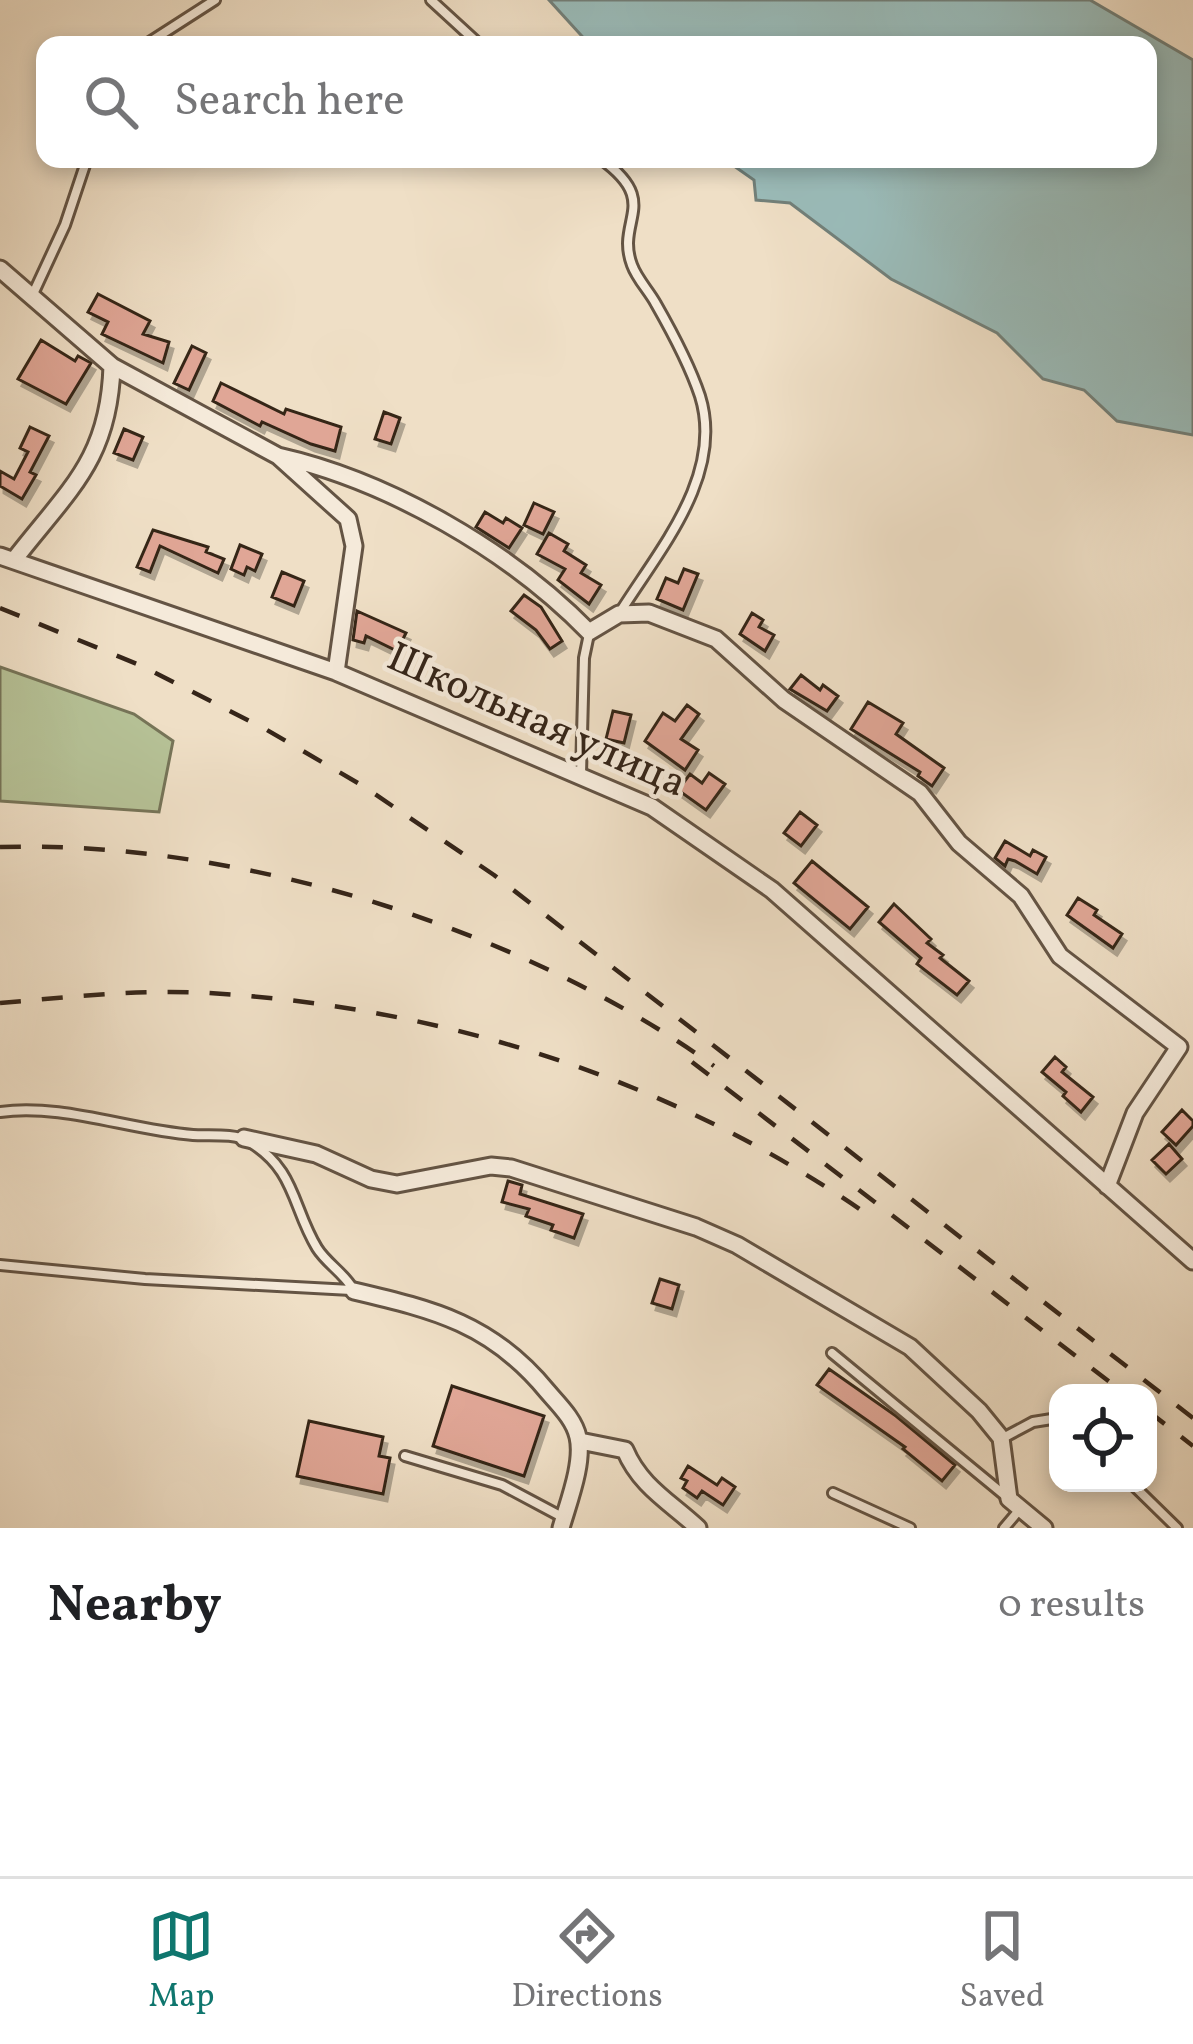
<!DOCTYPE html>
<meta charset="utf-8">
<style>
:root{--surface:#fff;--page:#f2f2f2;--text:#202124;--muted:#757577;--line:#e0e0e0;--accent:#0f766e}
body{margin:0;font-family:Vollkorn,serif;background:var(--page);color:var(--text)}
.controls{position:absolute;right:36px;bottom:36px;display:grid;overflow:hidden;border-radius:24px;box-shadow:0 6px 18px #0003}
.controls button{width:108px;height:108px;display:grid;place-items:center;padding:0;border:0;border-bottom:3px solid var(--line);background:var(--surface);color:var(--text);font:60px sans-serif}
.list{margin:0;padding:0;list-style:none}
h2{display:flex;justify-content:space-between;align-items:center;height:156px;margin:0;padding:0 48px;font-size:51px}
h2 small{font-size:39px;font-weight:400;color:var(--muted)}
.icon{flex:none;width:66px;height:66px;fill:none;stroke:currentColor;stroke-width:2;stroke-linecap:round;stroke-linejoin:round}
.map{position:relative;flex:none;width:1193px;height:1528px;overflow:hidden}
.search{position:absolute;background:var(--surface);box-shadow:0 6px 18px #0003;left:36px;right:36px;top:36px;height:132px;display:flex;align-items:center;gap:30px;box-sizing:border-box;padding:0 42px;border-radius:24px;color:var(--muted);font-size:45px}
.sheet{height:348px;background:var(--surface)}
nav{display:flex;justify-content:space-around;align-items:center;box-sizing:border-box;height:168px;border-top:3px solid var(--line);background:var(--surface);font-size:33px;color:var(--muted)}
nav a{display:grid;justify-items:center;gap:6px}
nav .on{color:var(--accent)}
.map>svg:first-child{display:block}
.green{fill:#b6c297;stroke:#767458;stroke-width:3}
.water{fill:#9abcba;stroke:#72807a;stroke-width:3}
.building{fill:#e0a696;stroke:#352519;stroke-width:3;filter:url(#shadow)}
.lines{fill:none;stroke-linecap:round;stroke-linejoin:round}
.service-casing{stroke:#645444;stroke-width:14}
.minor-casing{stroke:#645444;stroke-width:21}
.service{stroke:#f5eada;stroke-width:8}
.minor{stroke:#f5eada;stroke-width:15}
.rail{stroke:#352519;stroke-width:4.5;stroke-dasharray:21 21;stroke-linecap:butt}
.labels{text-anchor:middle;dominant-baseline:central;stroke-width:9;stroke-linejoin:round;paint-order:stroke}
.street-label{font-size:42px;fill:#352519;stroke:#f5eada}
</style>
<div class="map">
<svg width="1193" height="1528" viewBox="0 0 1193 1528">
<defs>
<filter id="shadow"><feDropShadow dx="4" dy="7" stdDeviation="0" flood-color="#0004"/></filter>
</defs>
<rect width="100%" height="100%" fill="#efdfc6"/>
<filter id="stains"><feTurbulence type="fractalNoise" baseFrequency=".00167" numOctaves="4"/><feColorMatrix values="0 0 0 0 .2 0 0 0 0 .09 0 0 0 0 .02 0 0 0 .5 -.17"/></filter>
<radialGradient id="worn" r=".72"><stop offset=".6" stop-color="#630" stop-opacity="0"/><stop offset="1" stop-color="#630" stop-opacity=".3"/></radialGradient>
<path class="green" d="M0 667 134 714 173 741 159 812 0 801Z"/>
<path class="water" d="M549 0H1090L1193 60V435L1117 421 1084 390 1043 379 997 333 891 279 790 203 756 200 754 180 724 159H1148V45H590Z"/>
<path class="building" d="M98 294 150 321 143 334 169 342 163 363 102 334 108 322 88 312Z
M41 340 75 361 78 356 91 363 66 404 18 379Z
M192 346 206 353 189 390 174 383Z
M221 383 284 414 286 409 341 427 335 451 311 444 262 422 260 426 213 401Z
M384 412 400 418 391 444 375 439Z
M30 427 49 436 30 472 36 475 22 499 0 486V471L14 479 28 452 20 448Z
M124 429 143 437 133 460 114 453Z
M534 503 554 512 543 534 524 525Z
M485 512 503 523 506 518 522 528 509 548 476 527Z
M153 530 208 547 206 552 224 559 218 573 160 546 150 572 137 567Z
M549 533 568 544 564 551 586 565 581 573 601 585 589 604 558 580 565 569 537 554Z
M240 545 262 554 255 571 247 567 244 575 231 569Z
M684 569 698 574 683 610 657 599 666 578 678 583Z
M282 572 304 581 294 606 272 597Z
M524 595 541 607 562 641 550 649 536 630 511 611Z
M357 611 406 633 397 651 366 636 364 643 353 640Z
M752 613 763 620 759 627 774 635 765 651 740 634Z
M801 675 820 690 823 685 838 696 827 711 790 689Z
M868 702 903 723 896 734 944 768 932 786 918 776 920 772 851 729Z
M687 705 699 714 681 739 698 750 685 770 645 741 663 713 675 721Z
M613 711 631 715 624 743 606 739Z
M709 773 725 784 706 810 678 790 690 774 702 783Z
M800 812 817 825 801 846 784 833Z
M1005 841 1030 856 1033 850 1046 857 1037 874 1015 861 1008 859 1005 866 995 858Z
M812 861 868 907 850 929 794 883Z
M1078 898 1097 910 1094 915 1122 934 1113 948 1067 915Z
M894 904 931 939 927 943 943 955 940 958 969 981 957 995 917 964 921 958 879 922Z
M1055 1057 1066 1067 1062 1072 1093 1097 1081 1112 1063 1096 1066 1092 1042 1072Z
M1182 1110 1193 1121V1126L1176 1145 1162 1132Z
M1169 1144 1182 1159 1166 1174 1152 1160Z
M508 1181 522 1185 520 1194 583 1214 574 1238 551 1230 553 1225 526 1216 529 1209 502 1202Z
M660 1279 679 1285 672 1309 652 1303Z
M829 1369 896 1416 955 1465 942 1481 903 1449 905 1447 817 1385Z
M452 1386 544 1416 524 1476 433 1446Z
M309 1421 383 1437 379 1456 390 1458 383 1494 297 1476Z
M688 1466 717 1485 722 1478 735 1487 723 1505 702 1491 697 1498 683 1488 687 1481 681 1478Z"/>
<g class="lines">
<g class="service-casing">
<path id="service" d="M431 0 480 45
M145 45 215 0
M601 159C662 203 615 220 632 265 637 279 649 291 656 304 672 332 690 366 700 396 725 476 658 551 619 614
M33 294 65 225 87 159
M581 774 584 658 589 634
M0 1112C61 1103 129 1130 193 1135 209 1136 234 1133 248 1141 296 1169 292 1207 317 1248 327 1264 343 1272 353 1289
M0 1265 145 1279 351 1290
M832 1353 1008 1498
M1003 1438 1033 1422 1058 1418
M405 1456 502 1485 564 1518
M1131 1483 1177 1528
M833 1493 910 1528
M1004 1528 1021 1508"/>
</g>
<g class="minor-casing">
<path id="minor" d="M0 269 112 366 278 456 348 519 354 546 336 672
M278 456C389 481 510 551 589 632L619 614 649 613 716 639 784 700 920 793 959 843 1021 896 1060 956 1179 1047 1135 1113 1107 1186
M0 556 336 672 652 807 772 890 1193 1261
M14 560C69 489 109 460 112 366
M244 1138 316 1154 371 1179 397 1184 491 1166 511 1168 696 1227 737 1245 910 1347 979 1411 1001 1438 1009 1499 1044 1528
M354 1291C435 1310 492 1324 547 1391 559 1405 574 1419 578 1437 584 1463 568 1503 561 1528
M580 1441 625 1450C640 1486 670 1502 698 1528"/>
</g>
<use href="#service" class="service"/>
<use href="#minor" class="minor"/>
<path class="rail" d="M0 608 142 666 267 730 363 786 494 875 1193 1418
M0 847C238 840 521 928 714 1066
M0 1003C69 997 139 989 209 993 445 1007 677 1081 871 1217
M692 1062 1124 1393
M1148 1411 1193 1446"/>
</g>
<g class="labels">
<g class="street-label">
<text transform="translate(536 722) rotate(24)">Школьная улица</text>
</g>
</g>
<rect width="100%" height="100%" filter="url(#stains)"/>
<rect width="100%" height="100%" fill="url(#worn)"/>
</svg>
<div class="controls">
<button><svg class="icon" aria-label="locate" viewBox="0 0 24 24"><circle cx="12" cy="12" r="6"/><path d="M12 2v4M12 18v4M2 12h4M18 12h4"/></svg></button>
</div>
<div class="search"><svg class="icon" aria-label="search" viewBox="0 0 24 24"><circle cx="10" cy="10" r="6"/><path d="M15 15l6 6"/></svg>Search here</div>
</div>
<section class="sheet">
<h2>Nearby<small>0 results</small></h2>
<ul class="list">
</ul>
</section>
<nav>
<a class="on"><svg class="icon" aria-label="map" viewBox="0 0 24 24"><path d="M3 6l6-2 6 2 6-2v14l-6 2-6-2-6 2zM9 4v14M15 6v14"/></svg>Map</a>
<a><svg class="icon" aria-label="directions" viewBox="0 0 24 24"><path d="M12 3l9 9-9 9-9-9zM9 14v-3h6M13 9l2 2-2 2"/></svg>Directions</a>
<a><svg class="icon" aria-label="saved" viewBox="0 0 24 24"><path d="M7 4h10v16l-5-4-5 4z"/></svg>Saved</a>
</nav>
